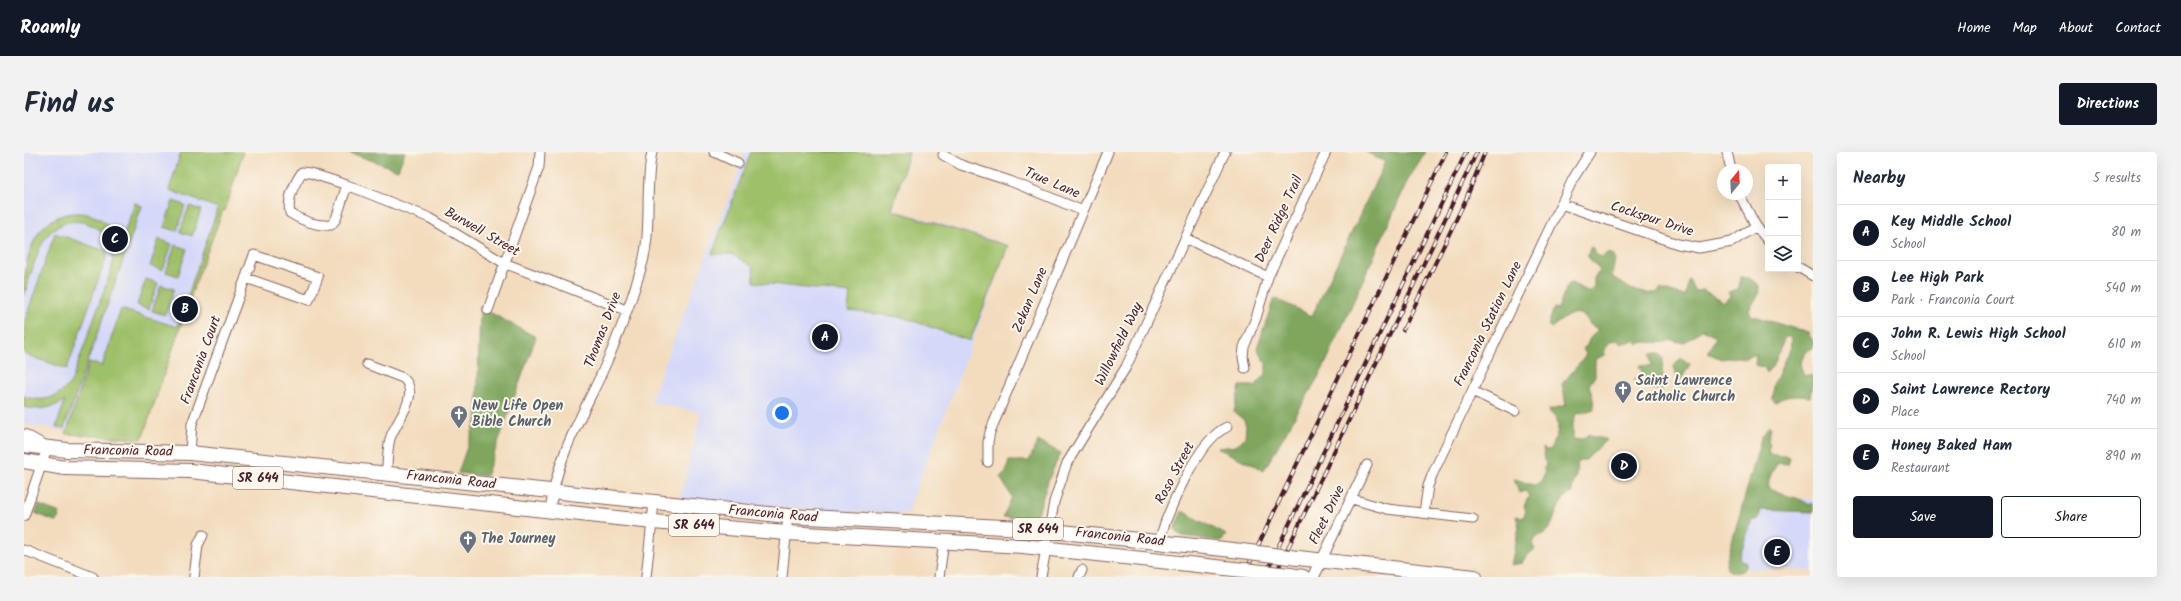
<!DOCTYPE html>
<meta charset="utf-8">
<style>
:root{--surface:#fff;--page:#f2f2f3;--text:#1f2937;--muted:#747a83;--line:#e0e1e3;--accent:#111827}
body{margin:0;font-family:Kalam,sans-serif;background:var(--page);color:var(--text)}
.controls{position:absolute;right:12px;top:12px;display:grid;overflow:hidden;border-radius:4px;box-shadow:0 4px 16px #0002}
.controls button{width:36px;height:36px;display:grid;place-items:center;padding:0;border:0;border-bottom:1px solid var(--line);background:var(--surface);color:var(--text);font:20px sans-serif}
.compass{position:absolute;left:1693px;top:12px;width:36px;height:36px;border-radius:50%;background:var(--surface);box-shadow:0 4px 16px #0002;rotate:18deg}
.you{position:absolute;left:758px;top:261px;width:14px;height:14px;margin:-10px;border:3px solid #fff;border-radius:50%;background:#1a73e8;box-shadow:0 0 0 6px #1a73e833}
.badge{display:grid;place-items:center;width:26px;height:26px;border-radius:50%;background:var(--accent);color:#fff;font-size:13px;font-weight:700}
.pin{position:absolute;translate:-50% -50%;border:2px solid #fff;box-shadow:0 1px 4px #0006}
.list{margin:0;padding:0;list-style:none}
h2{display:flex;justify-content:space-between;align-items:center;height:52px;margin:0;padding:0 16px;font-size:17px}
h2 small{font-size:13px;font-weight:400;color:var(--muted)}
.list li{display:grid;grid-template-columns:26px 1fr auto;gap:12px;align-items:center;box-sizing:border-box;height:56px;padding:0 16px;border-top:1px solid var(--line)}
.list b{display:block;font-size:15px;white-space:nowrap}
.list p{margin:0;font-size:13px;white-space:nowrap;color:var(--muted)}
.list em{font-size:13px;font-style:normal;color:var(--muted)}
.actions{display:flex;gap:8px;padding:12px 16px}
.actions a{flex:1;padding:9px 0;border:1px solid var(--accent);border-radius:4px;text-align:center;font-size:14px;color:var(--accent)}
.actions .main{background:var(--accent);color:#fff}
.icon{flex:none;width:22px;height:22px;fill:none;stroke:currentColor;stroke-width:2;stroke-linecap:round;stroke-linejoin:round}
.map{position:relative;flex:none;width:1789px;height:425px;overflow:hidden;border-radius:4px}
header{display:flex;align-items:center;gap:24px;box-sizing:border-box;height:56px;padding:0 20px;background:var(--accent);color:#fff}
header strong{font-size:19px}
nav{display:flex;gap:22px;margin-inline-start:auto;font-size:14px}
.intro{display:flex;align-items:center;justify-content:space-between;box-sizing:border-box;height:96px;padding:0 24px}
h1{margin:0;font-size:28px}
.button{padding:10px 18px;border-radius:4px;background:var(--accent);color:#fff;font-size:14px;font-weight:700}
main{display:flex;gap:24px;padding:0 24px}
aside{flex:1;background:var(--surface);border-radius:4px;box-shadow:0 4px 16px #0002}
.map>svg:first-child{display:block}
.built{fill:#d4d8f9}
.green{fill:#9ec069;stroke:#74704a}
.forest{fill:#7ea65d;stroke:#646244}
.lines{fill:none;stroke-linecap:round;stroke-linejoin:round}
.minor-casing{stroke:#85615e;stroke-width:11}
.tertiary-casing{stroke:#85615e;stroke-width:13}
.secondary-casing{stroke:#85615e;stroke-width:15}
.primary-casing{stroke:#85615e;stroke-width:16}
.minor{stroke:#fff;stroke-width:9}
.tertiary{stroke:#fff;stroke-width:11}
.secondary{stroke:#fff;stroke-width:13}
.primary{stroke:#fff;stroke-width:14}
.rail-casing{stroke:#4a1f2b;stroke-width:4}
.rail{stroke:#fbf7ec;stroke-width:2.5;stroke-dasharray:8;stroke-linecap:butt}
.primary-bridge-casing{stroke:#85615e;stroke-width:16;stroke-linecap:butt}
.primary-bridge{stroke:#fff;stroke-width:14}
.labels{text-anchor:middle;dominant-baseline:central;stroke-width:4;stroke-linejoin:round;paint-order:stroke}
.shield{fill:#fbf7ec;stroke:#7f6065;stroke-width:1}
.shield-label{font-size:13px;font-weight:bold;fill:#4a1f2b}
.street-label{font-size:14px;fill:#4a1f2b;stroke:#fbf7ec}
.worship-label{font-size:14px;font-weight:bold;fill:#5b616d;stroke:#fbf7ec;text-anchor:start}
</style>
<header>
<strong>Roamly</strong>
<nav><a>Home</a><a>Map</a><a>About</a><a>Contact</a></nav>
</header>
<div class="intro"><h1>Find us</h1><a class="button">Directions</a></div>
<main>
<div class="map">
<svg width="1789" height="425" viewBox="0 0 1789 425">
<rect width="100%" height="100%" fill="#fbf7ec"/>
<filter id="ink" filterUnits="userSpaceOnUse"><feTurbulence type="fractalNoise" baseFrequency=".025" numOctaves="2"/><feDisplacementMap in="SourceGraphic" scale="8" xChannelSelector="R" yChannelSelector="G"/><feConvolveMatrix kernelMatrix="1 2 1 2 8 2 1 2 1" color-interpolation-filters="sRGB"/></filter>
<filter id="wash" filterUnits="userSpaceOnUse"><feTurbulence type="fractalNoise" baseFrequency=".012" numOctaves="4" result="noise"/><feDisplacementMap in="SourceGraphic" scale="16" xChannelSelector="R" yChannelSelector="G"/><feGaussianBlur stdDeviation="0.9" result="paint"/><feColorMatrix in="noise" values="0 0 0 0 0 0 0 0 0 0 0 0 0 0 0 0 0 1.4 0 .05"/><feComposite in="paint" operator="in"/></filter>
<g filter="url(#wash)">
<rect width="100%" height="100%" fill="#f3dcbe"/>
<path class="built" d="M0 0H213L153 175 101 287 42 282 43 280 17 274 16 276 0 271Z
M722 0H887L869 57 985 93 883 362 779 357 656 346 677 261 626 250Z
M1728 347H1789V419L1756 417H1708Z"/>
<path class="green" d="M157 0H219L201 59 199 58 169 138 118 287 42 282 65 210 78 214 97 157 153 175 194 56 145 38Z
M727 0H885L868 58 984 94 946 189 878 165 824 159 826 141 730 130 729 115 708 102H688Z
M149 49 161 53 153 79 140 75Z
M111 51 118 54 40 277 32 275 41 249C27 256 15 259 0 255V244C19 252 37 245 48 228L87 119C98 81 53 52 25 82 13 94 6 127 0 144 0 122 3 97 16 79 32 58 64 55 83 72 89 78 92 85 96 93Z
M165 54 177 58 168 84 156 80Z
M31 81 84 100 43 217 0 202V171Z
M135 87 148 92 139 118 126 114Z
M151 93 163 97 154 124 142 120Z
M122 127 134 131 125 157 113 153Z
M137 133 150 137 141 163 128 159Z"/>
<path class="forest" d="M324 0H381L374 18Z
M1342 0H1358L1363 2 1365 0H1402L1384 28 1300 215 1240 318 1193 296 1212 294 1221 285 1222 274 1220 268 1210 260 1216 234H1231L1242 222V211L1233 196 1250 146 1288 164 1361 10Z
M1568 95 1571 102 1578 105 1584 101 1590 103C1593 109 1587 118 1589 126 1594 126 1595 129 1599 132 1609 140 1623 143 1635 140L1636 137 1661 144 1665 127 1669 137 1672 139 1679 138 1700 150 1706 144 1704 140 1715 137 1716 125 1725 126 1734 132 1736 140 1725 158 1727 163 1784 181 1789 189V196L1781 200 1776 213 1780 223H1788L1789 225 1786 245C1773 244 1761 242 1751 251L1749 249 1750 233 1766 195 1767 185H1761L1749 215 1743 221 1740 215 1731 213 1732 202 1722 206 1712 205 1697 207 1684 201 1691 186 1688 182 1679 177 1660 191 1647 188C1636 194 1625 187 1614 192L1609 188 1597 192 1593 188C1583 190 1581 194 1580 203L1571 208V224L1565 233 1569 247 1570 257 1558 261 1553 260 1549 271V285L1552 288 1558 287 1565 282C1570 287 1576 284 1582 288L1563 307 1553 311 1552 323 1547 341C1528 349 1535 381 1511 385L1508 392 1511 397C1506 402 1501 404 1498 411L1487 413 1495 375 1492 364 1499 366 1502 359 1500 354 1505 344 1502 339 1495 341 1490 327C1504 329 1514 342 1521 320L1519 316 1522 314 1519 296 1522 298H1526C1529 288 1538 278 1532 267 1530 263 1526 262 1525 258L1542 253 1538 232 1560 206 1562 202 1558 196 1562 195 1566 186 1573 179V176C1566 174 1565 171 1561 166 1551 154 1537 169 1527 176L1524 173 1530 156 1534 157 1544 132 1547 131 1566 140 1570 135V126L1575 120V116L1563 105 1566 96Z
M456 155 512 185 462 324 434 321 453 266Z
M1627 202H1636L1639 206 1638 221 1641 225 1633 231 1637 233V240L1632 237 1625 236 1618 229 1610 232 1611 227H1618L1620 225 1615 213 1628 214Z
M1657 206 1666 212 1655 231 1650 214Z
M1745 274 1747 277 1744 287 1746 294 1745 302 1766 305 1764 312 1754 311C1749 318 1743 327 1745 336 1757 345 1773 343 1784 352L1789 351V360L1737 358 1734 368H1728L1715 407 1722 410V415L1718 419 1708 420 1703 417 1702 411 1737 287Z
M1014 289 1037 301 1025 326 1014 361 1002 368 979 365 988 345 976 325 982 319 985 309H1005Z
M15 353 36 361 33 370 11 361Z
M1158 359 1202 383 1198 389 1159 384 1153 381 1151 375Z"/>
</g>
<g filter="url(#ink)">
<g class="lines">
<g class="minor-casing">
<path id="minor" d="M690 0 714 11
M1703 0 1707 18
M919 3 937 13 986 29 1059 59
M278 20 286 21 323 33 312 67 307 73C293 74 278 69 266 61 263 48 270 32 278 20Z
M323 33 406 66 480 111 602 158
M1715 42 1732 74 1744 89
M1537 52 1654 92 1675 96 1708 90 1732 74
M1161 86 1244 125
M1774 115 1789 124
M464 158 515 15 516 0
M343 212 379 226C398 243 371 270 366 287 363 298 364 310 362 321
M1221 216 1219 205 1220 195 1232 166 1244 125 1302 0
M1448 239 1491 259
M166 301 168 272 230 103 294 125 285 148 222 126
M964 310V290L966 280 1084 0
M1328 347 1363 357 1449 367
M526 358C533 306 554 271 576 225 592 191 606 153 617 117 629 79 620 39 628 0
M1400 361 1404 334 1409 321 1549 27 1566 0
M0 364 23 296
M1135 389C1144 359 1174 287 1203 275
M0 398 69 425
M1297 409 1343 313
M170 425 174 393 179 383
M622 425 630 351
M758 425 764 364
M915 425 920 389
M1017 425 1030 350 1043 311 1102 215 1201 0
M1055 425 1058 418"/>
</g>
<g class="tertiary-casing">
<path id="tertiary" d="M1289 425 1297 409"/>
</g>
<g class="secondary-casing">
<path id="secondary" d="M0 284 20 295"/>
</g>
<g class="primary-casing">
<path id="primary" d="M0 293 43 298 166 301 764 364 1000 376 1209 398
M0 309 41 316 166 319 629 370 763 381 999 394 1201 416
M1274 406 1451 425
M1266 423 1279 425"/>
</g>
<use href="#minor" class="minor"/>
<use href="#tertiary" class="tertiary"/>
<use href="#secondary" class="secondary"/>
<use href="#primary" class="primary"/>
<g class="rail-casing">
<path id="rail" d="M1379 178 1442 47 1461 0
M1219 425 1422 0
M1240 425 1442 0
M1250 425 1453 0"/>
</g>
<use href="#rail" class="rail"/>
<g class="primary-bridge-casing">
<path id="primary-bridge" d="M1209 398 1274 406
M1201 416 1266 423"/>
</g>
<use href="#primary-bridge" class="primary-bridge"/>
</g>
</g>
<defs>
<g id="church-pin" transform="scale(0.9)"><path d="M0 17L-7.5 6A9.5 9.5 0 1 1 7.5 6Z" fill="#6b7280" stroke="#fbf7ec"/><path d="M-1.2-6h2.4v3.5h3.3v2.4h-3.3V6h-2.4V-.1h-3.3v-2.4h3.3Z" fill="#fff"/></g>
</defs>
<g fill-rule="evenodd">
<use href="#church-pin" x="1599" y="237"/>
<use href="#church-pin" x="435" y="262"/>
<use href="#church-pin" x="444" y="387"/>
</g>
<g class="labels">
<g class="shield">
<rect x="209" y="315" width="50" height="22" rx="3"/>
<rect x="645" y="362" width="50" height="22" rx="3"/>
<rect x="989" y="366" width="50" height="22" rx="3"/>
</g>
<g class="shield-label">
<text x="234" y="326">SR 644</text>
<text x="670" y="373">SR 644</text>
<text x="1014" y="377">SR 644</text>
</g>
<g class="street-label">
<text transform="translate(1028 31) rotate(23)">True Lane</text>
<text transform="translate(1255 67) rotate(-65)">Deer Ridge Trail</text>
<text transform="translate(1628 67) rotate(18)">Cockspur Drive</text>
<text transform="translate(458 80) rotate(30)">Burwell Street</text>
<text transform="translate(1006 148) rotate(-67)">Zekan Lane</text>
<text transform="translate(1464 172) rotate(-64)">Franconia Station Lane</text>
<text transform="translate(579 178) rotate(-69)">Thomas Drive</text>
<text transform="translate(1095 192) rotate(-64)">Willowfield Way</text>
<text transform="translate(177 208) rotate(-70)">Franconia Court</text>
<text transform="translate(104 299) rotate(1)">Franconia Road</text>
<text transform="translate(1151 321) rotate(-62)">Roso Street</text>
<text transform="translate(427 328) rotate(6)">Franconia Road</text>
<text transform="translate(749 362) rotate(5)">Franconia Road</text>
<text transform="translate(1303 363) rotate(-64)">Fleet Drive</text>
<text transform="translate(1096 385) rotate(6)">Franconia Road</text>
</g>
<g class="worship-label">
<text x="1612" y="229">Saint Lawrence<tspan x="1612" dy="16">Catholic Church</tspan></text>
<text x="448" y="254">New Life Open<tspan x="448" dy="16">Bible Church</tspan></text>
<text x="457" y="387">The Journey</text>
</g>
</g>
</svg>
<div class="controls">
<button>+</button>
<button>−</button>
<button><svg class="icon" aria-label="layers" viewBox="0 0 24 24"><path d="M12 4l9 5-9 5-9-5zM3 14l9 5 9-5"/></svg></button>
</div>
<svg class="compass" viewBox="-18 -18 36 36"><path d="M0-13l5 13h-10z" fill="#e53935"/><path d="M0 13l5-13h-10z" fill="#747a83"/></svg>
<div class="you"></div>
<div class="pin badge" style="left:801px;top:185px">A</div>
<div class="pin badge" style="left:161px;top:157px">B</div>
<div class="pin badge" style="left:91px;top:87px">C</div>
<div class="pin badge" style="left:1600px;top:314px">D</div>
<div class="pin badge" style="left:1753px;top:400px">E</div>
</div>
<aside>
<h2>Nearby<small>5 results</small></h2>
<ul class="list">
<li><span class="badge">A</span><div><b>Key Middle School</b><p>School</p></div><em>80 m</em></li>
<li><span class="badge">B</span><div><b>Lee High Park</b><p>Park · Franconia Court</p></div><em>540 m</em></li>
<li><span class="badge">C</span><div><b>John R. Lewis High School</b><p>School</p></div><em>610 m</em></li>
<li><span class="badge">D</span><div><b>Saint Lawrence Rectory</b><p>Place</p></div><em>740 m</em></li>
<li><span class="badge">E</span><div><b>Honey Baked Ham</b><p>Restaurant</p></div><em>890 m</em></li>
</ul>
<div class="actions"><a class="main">Save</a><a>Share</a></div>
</aside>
</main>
